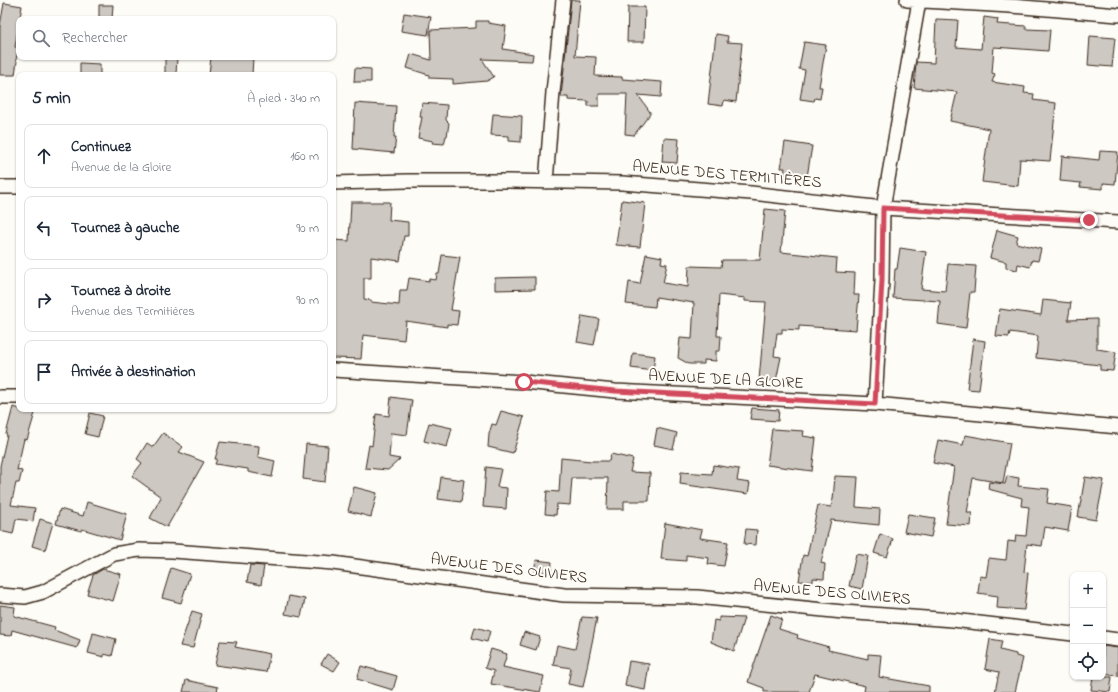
<!DOCTYPE html>
<html lang="fr">
<meta charset="utf-8">
<style>
:root{--surface:#fff;--page:#f6f6f7;--text:#1f2937;--muted:#747a83;--line:#e0e1e3}
body{margin:0;font-family:"Indie Flower",sans-serif;background:var(--page);color:var(--text)}
.controls{position:absolute;right:12px;bottom:12px;display:grid;overflow:hidden;border-radius:8px;box-shadow:0 1px 3px #0004}
.controls button{width:36px;height:36px;display:grid;place-items:center;padding:0;border:0;border-bottom:1px solid var(--line);background:var(--surface);color:var(--text);font:20px sans-serif}
.stop{position:absolute;width:12px;height:12px;margin:-9px;border:3px solid #d1495b;border-radius:50%;background:#fff}
.stop.end{background:#d1495b;border-color:#fff;box-shadow:0 1px 4px #0008}
.list{margin:0;padding:0;list-style:none}
h2{display:flex;justify-content:space-between;align-items:center;height:52px;margin:0;padding:0 16px;font-size:17px}
h2 small{font-size:13px;font-weight:400;color:var(--muted)}
.list li{display:grid;grid-template-columns:26px 1fr auto;gap:12px;align-items:center;box-sizing:border-box;height:64px;margin:0 8px 8px;padding:0 8px;border:1px solid var(--line);border-radius:8px}
.list b{display:block;font-size:15px;white-space:nowrap}
.list p{margin:0;font-size:13px;white-space:nowrap;color:var(--muted)}
.list em{font-size:13px;font-style:normal;color:var(--muted)}
.icon{flex:none;width:22px;height:22px;fill:none;stroke:currentColor;stroke-width:2;stroke-linecap:round;stroke-linejoin:round}
.map{position:relative;flex:none;width:1118px;height:692px;overflow:hidden}
.search{position:absolute;background:var(--surface);box-shadow:0 1px 3px #0004;left:16px;top:16px;width:320px;height:44px;display:flex;align-items:center;gap:10px;box-sizing:border-box;padding:0 14px;border-radius:8px;color:var(--muted);font-size:15px}
.panel{position:absolute;background:var(--surface);box-shadow:0 1px 3px #0004;left:16px;top:72px;width:320px;height:340px;border-radius:8px}
.map>svg:first-child{display:block}
.building{fill:#cdc8c2;stroke:#3b2a1e}
.lines{fill:none;stroke-linecap:round;stroke-linejoin:round}
.minor-casing{stroke:#3b2a1e;stroke-width:16}
.minor{stroke:#fdfcf7;stroke-width:13}
.route{stroke:#d1495b;stroke-width:5}
.labels{text-anchor:middle;dominant-baseline:central;stroke-width:4;stroke-linejoin:round;paint-order:stroke}
.street-label{font-size:16px;fill:#3b2a1e;stroke:#fdfcf7}
</style>
<div class="map">
<svg width="1118" height="692" viewBox="0 0 1118 692">
<rect width="100%" height="100%" fill="#fdfcf7"/>
<filter id="ink" filterUnits="userSpaceOnUse"><feTurbulence type="fractalNoise" baseFrequency=".025" numOctaves="2"/><feDisplacementMap in="SourceGraphic" scale="8" xChannelSelector="R" yChannelSelector="G"/><feConvolveMatrix kernelMatrix="1 2 1 2 8 2 1 2 1" color-interpolation-filters="sRGB"/></filter>
<g filter="url(#ink)">
<path class="building" d="M571 0H580L575 56 596 57 595 76 622 77V79L662 82 661 97 638 95 650 112V114L634 135 625 134 627 94H599V106H588V101L568 100V97H561Z
M4 3 22 6 15 47 18 48 16 60 17 61 15 75H0V26Z
M99 5H113L112 19H99Z
M628 7H645L644 42H627Z
M404 13 431 17 428 35 401 31Z
M984 17 998 19 997 24 1026 26V29L1050 30 1048 51 994 47 992 73 995 74 992 82 1025 87 1024 93 1034 94 1033 100 1056 103 1050 161 1020 159 1018 186 982 182 989 129 950 121 957 92 914 88 916 62 934 63 936 19 958 20 956 47 981 49Z
M476 21H488V23L506 26 503 49 533 54 532 61 482 59 494 77 487 81 453 84V79L429 78V75L407 68 411 54 431 60 430 30 476 28Z
M716 34 728 36 727 42 742 43 736 102 724 100 723 106 708 104Z
M1090 36 1115 38 1112 67 1088 65Z
M804 42 826 45 819 87H822L820 99 815 98 814 101 800 99 805 70 799 69Z
M165 57H177L176 75H165Z
M211 57H253L252 75H209Z
M80 63 100 64V75H80Z
M355 68 371 69V82H354Z
M355 103 396 106 394 137H396L394 153 353 149Z
M422 103 447 105 446 120 449 123 447 136H446L444 144 432 143 433 141 418 138 422 117H420Z
M493 114 522 116 521 142 509 141V136L491 135Z
M664 138 679 139 677 163 662 162Z
M785 142 812 146 807 177 784 175 785 168H781Z
M1100 151 1118 152 1115 184 1103 183V189L1080 187 1081 183 1060 181 1062 156 1099 160Z
M622 200 645 203 640 247 616 245Z
M351 202H390L389 220 408 222V236H404L400 261 371 257V278H364V299L371 300V302L399 305 400 290H407L409 278 429 281V279L436 280 437 274H439L442 255 460 257 451 310 459 311 457 325 447 324V327L406 321 404 340 363 335 361 359 333 358V240L349 241Z
M765 209 785 211 781 252 837 258 836 272 855 273 854 295H859L856 330 799 326V330L782 329V333H777L774 356 781 357 776 381 759 380 766 302 745 301V298L719 295 717 336H721L720 351H716V361L704 360V364H689L678 358 680 338 692 339 694 303 656 297 655 307 626 304 629 282 640 284 646 254 662 257 661 263 667 264 663 283 688 287 689 266 721 267 722 260H760Z
M997 230 1018 236 1016 243 1041 249 1038 261 1032 260 1030 267 1018 264 1017 270 1006 268V262L990 258Z
M900 248 926 252 921 289 945 291 948 264 976 266 974 292H970L966 328 938 324 940 301 893 298 895 269H897Z
M535 277V289L495 290V278Z
M1043 300 1071 303 1068 320 1097 319V349L1116 352 1113 371 1100 370V365L1036 358 1038 336 1010 332 1009 337 996 336 1000 309 1041 315Z
M582 316 599 319 594 345 577 342Z
M973 339 985 341 979 390 967 389Z
M633 353 655 356 653 371 631 368Z
M391 397 412 400 407 435 391 433 389 457 400 459 388 470 365 468 369 445 372 446 376 414 389 416Z
M13 407 35 413 27 440 24 439 17 470 22 471 19 483H16L11 505 35 508 33 521 16 519 13 534 0 531V466L7 435 6 434Z
M752 408 779 410 778 421 750 419Z
M501 411 524 417 513 453 488 447 489 434 492 424 496 425Z
M90 413 103 416 98 437 85 434Z
M429 423 452 428 447 447 424 441Z
M657 428 677 433 673 449 654 445Z
M772 429 804 431 803 436 816 438 812 471 767 465Z
M163 433 183 447 179 452 204 462 167 527 150 518 161 497 132 476 142 463 137 459 147 443 153 447Z
M965 435 1010 443 1003 483 973 478 967 513H972L971 526 946 524 954 467 933 463 938 440 963 445Z
M220 442 259 446 258 457 275 461 272 477 248 472V469L215 464 217 459H215Z
M306 444 328 446 325 482 303 479Z
M611 454 633 459 630 472 650 473 649 501H624V509H607L608 478H572L570 505 557 504 556 515 545 514 547 491 559 492 561 458 591 461H609Z
M713 465 739 469 737 481 750 483 748 494 680 484 681 472 712 474Z
M486 467 501 469 497 487 507 488 506 509 483 507Z
M835 476 858 477 856 507 880 509 879 525 831 520 821 563 825 564 824 579 813 578V582L799 581 803 555 807 556 818 505 831 507 832 500H833Z
M1007 476 1019 478 1018 486 1049 489 1047 503 1072 507 1068 531 1045 527 1042 546 1027 544 1024 572 1028 573 1024 610 997 608 998 596 978 593 980 576 986 577 989 558 1006 560 1008 541 1015 542 1016 535 1026 536 1029 507 1021 506 1022 498 988 489 989 482 1005 484Z
M441 477 464 480 461 502 438 499Z
M1085 477 1104 480 1096 520 1078 517Z
M354 487 377 493 371 517 348 511Z
M87 502 127 514 120 540 82 529 81 531 56 524 60 509 83 516Z
M908 514 935 518 931 537 904 532Z
M40 519 53 523 45 550 32 546Z
M665 523 702 530 700 538 728 542 724 566 708 564 709 558 686 555V561L661 559Z
M746 529 757 530 756 545 744 544Z
M880 534 893 539 887 557 874 553Z
M856 554 868 556 862 589 849 586Z
M536 560 552 562 551 573 534 571Z
M250 565 264 566 261 585 247 582Z
M171 568 190 574 181 603 162 598Z
M103 569 121 574 113 601 87 594 93 575Z
M289 596 305 599 301 617 285 614Z
M0 605 15 607 14 616 55 627 54 630 80 640 77 648 12 630 11 636 0 635Z
M192 611 202 614 193 648 180 646Z
M771 615 782 619 779 629 798 635 797 638 829 647 828 650 868 659V654L881 655 879 677 929 686V692H864L865 686 815 674 809 692H764V688L748 682Z
M582 617 597 618 583 687 568 684 571 668 553 665 557 645 575 649Z
M719 617 744 618 734 651 711 642 714 620 719 621Z
M475 627 490 631 487 642 472 638Z
M524 632 540 637 536 650 520 645Z
M93 633 116 639 112 656 104 654V657L88 653Z
M990 639 1002 641 1000 650 1016 654V656L1023 658 1015 692H995L999 672 985 669Z
M220 641 237 642 235 647 270 654 266 672 215 665Z
M1103 646 1118 648V676L1103 674Z
M491 649 507 654 503 667 544 676 540 692 491 684 494 671 485 668Z
M327 654 340 662 334 671 321 664Z
M629 661 649 664 645 690 625 686Z
M361 666 397 676 393 690 357 679Z
M1093 677H1112L1110 692 1091 690Z
M186 680 218 687 217 692H183Z"/>
<g class="lines">
<g class="minor-casing">
<path id="minor" d="M907 0 1010 6 1118 15
M546 182 553 92 563 0
M333 183 407 181H508L622 183 751 193 883 208 1118 222
M0 187H19
M333 370 524 382 615 391 875 404 1118 427
M0 397H19
M875 404 882 280 883 208 919 1
M0 595 25 597 43 592 114 554 139 550 173 551 333 563 564 595 697 597 843 612 953 620 1073 634
M1103 638 1118 640"/>
</g>
<use href="#minor" class="minor"/>
</g>
</g>
<g class="lines" filter="url(#ink)">
<path class="route" d="M524 382 615 391 875 404 882 280 883 208 1089 220"/>
</g>
<g class="labels">
<g class="street-label">
<text transform="translate(727 175) rotate(5)">AVENUE DES TERMITIÈRES</text>
<text transform="translate(726 380) rotate(3)">AVENUE DE LA GLOIRE</text>
<text transform="translate(509 569) rotate(7)">AVENUE DES OLIVIERS</text>
<text transform="translate(832 593) rotate(5)">AVENUE DES OLIVIERS</text>
</g>
</g>
</svg>
<div class="controls">
<button>+</button>
<button>−</button>
<button><svg class="icon" aria-label="locate" viewBox="0 0 24 24"><circle cx="12" cy="12" r="6"/><path d="M12 2v4M12 18v4M2 12h4M18 12h4"/></svg></button>
</div>
<div class="stop" style="left:524px;top:382px"></div>
<div class="stop end" style="left:1089px;top:220px"></div>
<div class="search"><svg class="icon" aria-label="search" viewBox="0 0 24 24"><circle cx="10" cy="10" r="6"/><path d="M15 15l6 6"/></svg>Rechercher</div>
<section class="panel">
<h2>5 min<small>À pied · 340 m</small></h2>
<ul class="list">
<li><svg class="icon" aria-label="ahead" viewBox="0 0 24 24"><path d="M12 20V5M6 11l6-6 6 6"/></svg><div><b>Continuez</b><p>Avenue de la Gloire</p></div><em>160 m</em></li>
<li><svg class="icon" aria-label="left" viewBox="0 0 24 24"><path d="M17 20v-9H6M10 6l-5 5 5 5"/></svg><div><b>Tournez à gauche</b></div><em>90 m</em></li>
<li><svg class="icon" aria-label="right" viewBox="0 0 24 24"><path d="M7 20v-9h11M14 6l5 5-5 5"/></svg><div><b>Tournez à droite</b><p>Avenue des Termitières</p></div><em>90 m</em></li>
<li><svg class="icon" aria-label="arrive" viewBox="0 0 24 24"><path d="M6 21V4h12l-3 4 3 4H6"/></svg><div><b>Arrivée à destination</b></div></li>
</ul>
</section>
</div>
